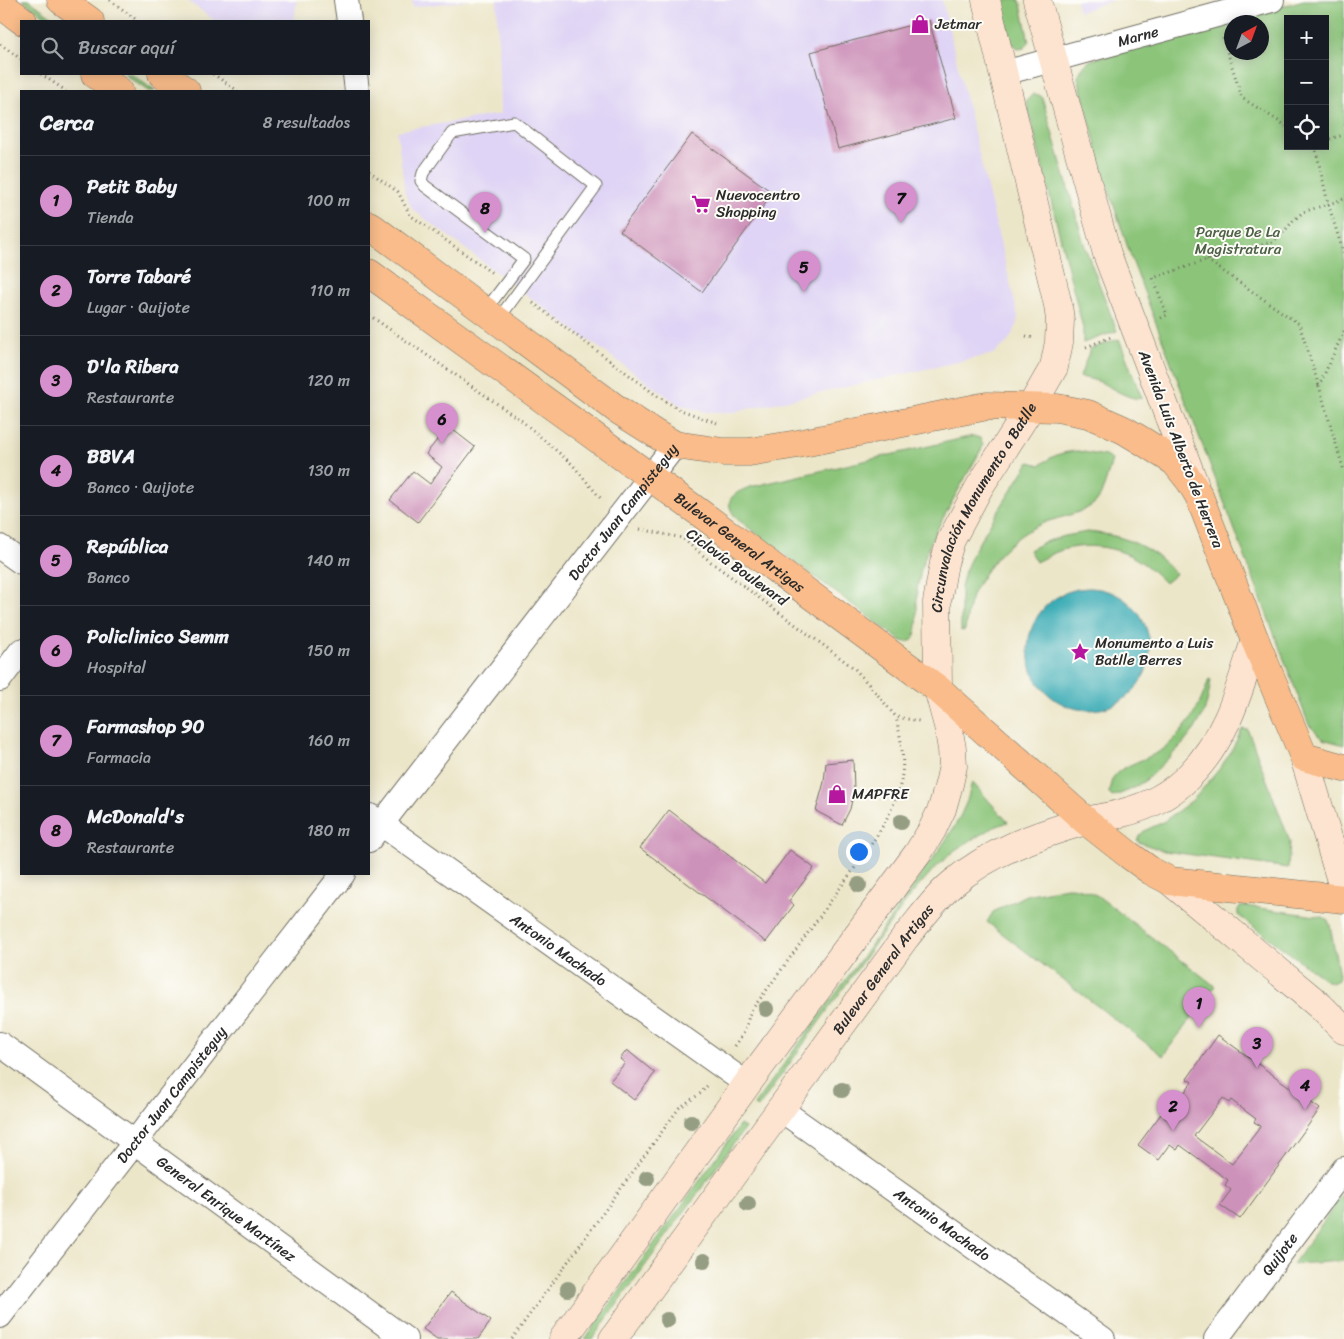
<!DOCTYPE html>
<html lang="es">
<meta charset="utf-8">
<style>
:root{--surface:#171b24;--page:#20242c;--text:#f1f3f6;--muted:#9ea1a6;--line:#363941;--accent:#d690ce}
body{margin:0;font-family:Sriracha,sans-serif;background:var(--page);color:var(--text)}
.controls{position:absolute;right:15px;top:15px;display:grid;overflow:hidden;border-radius:0px;box-shadow:0 2px 12px #0003}
.controls button{width:45px;height:45px;display:grid;place-items:center;padding:0;border:0;border-bottom:1px solid var(--line);background:var(--surface);color:var(--text);font:25px sans-serif}
.compass{position:absolute;left:1224px;top:15px;width:45px;height:45px;border-radius:50%;background:var(--surface);box-shadow:0 2px 12px #0003;rotate:41deg}
.you{position:absolute;left:858px;top:851px;width:18px;height:18px;margin:-12px;border:4px solid #fff;border-radius:50%;background:#1a73e8;box-shadow:0 0 0 8px #1a73e833}
.badge{display:grid;place-items:center;width:32px;height:32px;border-radius:50%;background:var(--accent);color:#111;font-size:16px;font-weight:700}
.pin{position:absolute;translate:-50% -41px;filter:drop-shadow(0 1px 2px #0008)}
.pin::after{content:'';position:absolute;top:26px;width:18px;height:15px;background:inherit;clip-path:polygon(0 0,100% 0,50% 100%)}
.list{margin:0;padding:0;list-style:none}
h2{display:flex;justify-content:space-between;align-items:center;height:65px;margin:0;padding:0 20px;font-size:21px}
h2 small{font-size:16px;font-weight:400;color:var(--muted)}
.list li{display:grid;grid-template-columns:32px 1fr auto;gap:15px;align-items:center;box-sizing:border-box;height:90px;padding:0 20px;border-top:1px solid var(--line)}
.list b{display:block;font-size:19px;white-space:nowrap}
.list p{margin:0;font-size:16px;white-space:nowrap;color:var(--muted)}
.list em{font-size:16px;font-style:normal;color:var(--muted)}
.icon{flex:none;width:28px;height:28px;fill:none;stroke:currentColor;stroke-width:2;stroke-linecap:round;stroke-linejoin:round}
.map{position:relative;flex:none;width:1344px;height:1339px;overflow:hidden}
.search{position:absolute;background:var(--surface);box-shadow:0 2px 12px #0003;left:20px;top:20px;width:350px;height:55px;display:flex;align-items:center;gap:12px;box-sizing:border-box;padding:0 18px;border-radius:0px;color:var(--muted);font-size:19px}
.panel{position:absolute;background:var(--surface);box-shadow:0 2px 12px #0003;left:20px;top:90px;width:350px;height:785px;border-radius:0px}
.map>svg:first-child{display:block}
.built{fill:#dfd4f5}
.green{fill:#8cc57a;stroke:#5c7852;fill-rule:evenodd}
.water{fill:#3bacb5;stroke:#336c70}
.building{fill:#cd92ba;fill-rule:evenodd}
.lines{fill:none;stroke-linecap:round;stroke-linejoin:round}
.service-casing{stroke:#6f6c62;stroke-width:13}
.minor-casing{stroke:#6f6c62;stroke-width:26}
.secondary-casing{stroke:#6f6c62;stroke-width:29}
.primary-casing{stroke:#6f6c62;stroke-width:29}
.path{stroke:#6f6c62;stroke-width:3;stroke-dasharray:1 4;stroke-linecap:butt}
.service{stroke:#fff;stroke-width:11}
.minor{stroke:#fff;stroke-width:24}
.secondary{stroke:#fde4d0;stroke-width:28}
.primary{stroke:#f9bc8a;stroke-width:28}
.tree{fill:#959d82}
.labels{text-anchor:middle;dominant-baseline:central;stroke-width:4;stroke-linejoin:round;paint-order:stroke}
.poi-label{font-size:15px;fill:#2b2b2b;stroke:#fdfcf7;text-anchor:start}
.street-label{font-size:15px;fill:#2b2b2b;stroke:#fdfcf7}
.park-label{font-size:15px;fill:#4d6147;stroke:#fdfcf7}
</style>
<div class="map">
<svg width="1344" height="1339" viewBox="0 0 1344 1339">
<rect width="100%" height="100%" fill="#fdfcf7"/>
<filter id="ink" filterUnits="userSpaceOnUse"><feTurbulence type="fractalNoise" baseFrequency=".02" numOctaves="2"/><feDisplacementMap in="SourceGraphic" scale="10" xChannelSelector="R" yChannelSelector="G"/><feConvolveMatrix kernelMatrix="1 2 1 2 8 2 1 2 1" color-interpolation-filters="sRGB"/></filter>
<filter id="wash" filterUnits="userSpaceOnUse"><feTurbulence type="fractalNoise" baseFrequency=".0096" numOctaves="4" result="noise"/><feDisplacementMap in="SourceGraphic" scale="20" xChannelSelector="R" yChannelSelector="G"/><feGaussianBlur stdDeviation="1.12" result="paint"/><feColorMatrix in="noise" values="0 0 0 0 0 0 0 0 0 0 0 0 0 0 0 0 0 1.4 0 .05"/><feComposite in="paint" operator="in"/></filter>
<g filter="url(#wash)">
<rect width="100%" height="100%" fill="#ece6c9"/>
<path class="built" d="M187 0H297L294 21H215Z
M412 0H471L413 7Z
M497 0H942L1018 316 1016 327 1012 335 1007 343 993 354 730 413H714L697 410 678 404 563 322 412 209 408 200 405 193 397 131 500 114Z
M1076 0H1114L1079 12Z"/>
<path class="green" d="M22 0H29L58 21H52Z
M1001 0H1020L1029 42 1024 48 1019 49 1013 44 1011 41Z
M1304 0H1344V745L1323 739 1309 725 1132 260 1104 176 1078 77C1081 68 1086 62 1094 59ZM1288 19H1325V146H1288ZM1232 22H1262V52H1232Z
M124 74H131L155 91H148Z
M1033 94 1039 95 1042 97 1085 247 1117 331 1083 343V328L1026 101Z
M1119 339 1142 398C1130 401 1111 387 1100 382 1094 380 1087 378 1080 377L1090 349Z
M973 436 980 438 983 445 982 448C971 468 959 488 948 509 936 531 923 554 919 580 917 586 917 593 917 599 916 609 923 651 900 640L737 519C722 501 731 494 750 487Z
M1078 451 1105 456 1112 460C1109 469 1103 496 1096 502 1085 513 1060 517 1046 522 1018 533 997 553 981 579 978 584 974 590 972 596 968 607 967 618 965 630L961 631V587L965 571 974 551 985 532 1026 467 1030 462 1040 465C1054 455 1061 452 1078 451Z
M1087 532C1112 534 1132 539 1153 553 1161 558 1169 567 1176 574L1165 583C1156 574 1148 566 1138 560 1116 546 1086 543 1062 550 1053 553 1044 558 1036 562L1029 550 1044 542 1065 536Z
M1209 679 1211 680 1208 698 1204 713 1195 729 1183 744 1146 780 1130 790 1112 797 1109 793C1110 786 1111 780 1115 775 1124 764 1153 758 1166 747 1189 726 1199 709 1209 679Z
M1242 729 1248 730 1290 842 1288 868 1164 851 1141 843 1137 841 1140 835 1144 831 1163 822 1194 799 1221 767 1232 750Z
M972 782 1008 822 992 828 973 839 955 850 932 871 912 894 874 945 758 1108 754 1105 896 911 948 837 959 819 967 801Z
M1067 887C1079 887 1087 891 1098 896L1215 986 1163 1056 987 922 993 912 1026 895Z
M1245 906 1323 917 1328 920 1330 925 1339 975 1338 980 1332 983 1327 981 1238 915V909L1240 907Z
M740 1125 745 1128 592 1339H585Z
M1344 1193V1261L1293 1264Z"/>
<path class="water" d="M1028 649a61 61 0 1 1 122 0a61 61 0 1 1-122 0Z"/>
<g id="blocks">
<path class="building" d="M929 20 956 118 838 149 811 52Z
M692 134 773 193 702 292 620 231Z
M448 426 475 447 418 522 390 500 413 471 430 484 442 467 426 454Z
M853 760 854 791 850 809 842 825 816 811 824 782 826 763Z
M669 810 765 883 790 850 814 868 789 901 794 905 766 942 640 848Z
M1218 1035 1320 1109 1240 1219 1220 1205 1231 1190 1225 1185 1228 1180 1180 1145 1177 1150 1170 1145 1159 1160 1138 1145 1161 1114 1166 1118 1192 1082 1187 1079ZM1223 1098 1229 1103 1231 1100 1256 1119 1254 1122 1261 1126 1232 1164 1194 1136Z
M627 1050 655 1073 634 1100 610 1081 625 1063 620 1059Z
M451 1292 491 1321 478 1339H437L423 1329Z"/>
</g>
</g>
<g filter="url(#ink)">
<use href="#blocks" fill-opacity="0" stroke="#6f6c62" stroke-width="1"/>
<g class="lines">
<g class="service-casing">
<path id="service" d="M485 311 524 259 425 186 421 181 423 173 452 133 514 122 596 186 497 321"/>
</g>
<g class="minor-casing">
<g id="minor">
<path d="M346 0 349 21"/>
<path id="s1" d="M1004 73 1272 0"/>
<path d="M355 74 357 91"/>
<path d="M0 547 21 562"/>
<path d="M0 679 21 651"/>
<path id="s2" d="M370 816 747 1084"/>
<path id="s3" d="M369 840 675 445"/>
<path id="s4" d="M0 1044 405 1339"/>
<path id="s5" d="M780 1109 1103 1339"/>
<path id="s6" d="M0 1316 343 874"/>
<path id="s7" d="M1216 1339 1344 1169"/>
</g>
</g>
<g class="secondary-casing">
<g id="secondary">
<path d="M1037 0 1107 254 1194 483"/>
<path d="M1304 757 1344 891"/>
<path d="M1170 881 1320 1006 1344 1030"/>
<path id="s8" d="M563 1339 747 1084 918 853 932 830 942 809 949 784 953 766 952 749 948 726 938 689 937 602 944 563 951 540 980 486 1031 407 1054 367 1059 342 1060 320 1058 305 986 0"/>
<path id="s9" d="M613 1339 905 938C920 920 934 899 952 884 990 851 1038 835 1085 821 1097 818 1110 817 1122 813 1147 807 1172 794 1190 775 1228 736 1239 690 1255 640"/>
</g>
</g>
<g class="primary-casing">
<g id="primary">
<path d="M61 0 90 21"/>
<path d="M0 4 23 21"/>
<path d="M95 74 119 91"/>
<path d="M162 74 186 91"/>
<path d="M369 225 618 410 659 436 675 445 723 452H749L798 444 987 406 1057 408 1088 414 1124 430 1144 442 1175 462 1190 481 1199 496 1255 640 1304 757 1344 768"/>
<path id="s10" d="M369 273 700 513 938 689 1086 821 1129 855 1151 871 1170 881 1344 899"/>
</g>
</g>
<path class="path" d="M110 0 138 21
M1223 38 1242 98 1288 127
M0 44 21 59
M41 74 66 91
M213 74 238 91
M1325 140 1344 135
M1315 146 1328 203 1344 255
M369 171 398 192 410 215 492 273
M1207 260 1299 324 1319 386
M533 303 656 395 678 409 717 423
M369 315 522 421 572 464 602 500
M1161 318 1167 315 1153 278 1207 260 1272 242 1282 234 1293 221 1303 212 1344 199
M1344 331 1319 386 1344 471
M1026 336 1033 338
M1086 347 1111 337
M640 529 682 538 711 562 854 668 877 694 896 717 919 721
M735 1046 745 1031 750 1012C779 974 807 934 835 895 859 861 889 826 900 785 906 761 901 740 896 717
M512 1339 679 1108 701 1093 707 1086"/>
<use href="#service" class="service"/>
<use href="#minor" class="minor"/>
<use href="#secondary" class="secondary"/>
<use href="#primary" class="primary"/>
</g>
<g class="tree">
<circle cx="901" cy="822" r="8"/>
<circle cx="859" cy="885" r="8"/>
<circle cx="766" cy="1009" r="8"/>
<circle cx="842" cy="1090" r="8"/>
<circle cx="691" cy="1122" r="8"/>
<circle cx="647" cy="1178" r="8"/>
<circle cx="748" cy="1204" r="8"/>
<circle cx="704" cy="1261" r="8"/>
<circle cx="568" cy="1289" r="8"/>
<circle cx="667" cy="1320" r="8"/>
</g>
</g>
<defs>
<g id="shop-bare" transform="scale(1.5)"><path d="M-5-2.5h2.3a2.7 3.5 0 0 1 5.4 0H5L5.5 6h-11ZM-1.5-2.5h3a1.5 2.3 0 0 0-3 0Z" fill="#b5179e" stroke="#fdfcf7" stroke-width="2.5" paint-order="stroke"/></g>
<g id="supermarket-bare" transform="scale(1.5)"><path d="M-6-5.5h2.5l.6 2H6L4.5 2H-2.5L-4.4-4H-6ZM-1.5 3.2a1.3 1.3 0 1 0 .1 0ZM3 3.2a1.3 1.3 0 1 0 .1 0Z" fill="#b5179e" stroke="#fdfcf7" stroke-width="2.5" paint-order="stroke"/></g>
<g id="sight-bare" transform="scale(1.5)"><path d="M0-6L1.8-2.2L6-1.7L2.9 1.2L3.7 5.4L0 3.3L-3.7 5.4L-2.9 1.2L-6-1.7L-1.8-2.2Z" fill="#b5179e" stroke="#fdfcf7" stroke-width="2.5" paint-order="stroke"/></g>
</defs>
<g fill-rule="evenodd">
<use href="#shop-bare" x="920" y="24"/>
<use href="#supermarket-bare" x="701" y="204"/>
<use href="#sight-bare" x="1080" y="652"/>
<use href="#shop-bare" x="837" y="794"/>
</g>
<g class="labels">
<g class="poi-label">
<text x="935" y="24">Jetmar</text>
<text x="716" y="195">Nuevocentro<tspan x="716" dy="17">Shopping</tspan></text>
<text x="1095" y="643">Monumento a Luis<tspan x="1095" dy="17">Batlle Berres</tspan></text>
<text x="852" y="794">MAPFRE</text>
</g>
<g class="street-label">
<text stroke="none"><textPath href="#s1" startOffset="139">Marne</textPath></text>
<text transform="translate(1181 449) rotate(69)">Avenida Luis Alberto de Herrera</text>
<text stroke="none"><textPath href="#s8" startOffset="968">Circunvalación Monumento a Batlle</textPath></text>
<text stroke="none"><textPath href="#s3" startOffset="415">Doctor Juan Campisteguy</textPath></text>
<text stroke="none"><textPath href="#s10" startOffset="458">Bulevar General Artigas</textPath></text>
<text transform="translate(737 567) rotate(36)">Ciclovía Boulevard</text>
<text stroke="none"><textPath href="#s2" startOffset="231">Antonio Machado</textPath></text>
<text stroke="none"><textPath href="#s9" startOffset="458">Bulevar General Artigas</textPath></text>
<text stroke="none"><textPath href="#s6" startOffset="280">Doctor Juan Campisteguy</textPath></text>
<text stroke="none"><textPath href="#s4" startOffset="280">General Enrique Martínez</textPath></text>
<text stroke="none"><textPath href="#s5" startOffset="199">Antonio Machado</textPath></text>
<text stroke="none"><textPath href="#s7" startOffset="106">Quijote</textPath></text>
</g>
<g class="park-label">
<text x="1238" y="232">Parque De La<tspan x="1238" dy="17">Magistratura</tspan></text>
</g>
</g>
</svg>
<div class="controls">
<button>+</button>
<button>−</button>
<button><svg class="icon" aria-label="locate" viewBox="0 0 24 24"><circle cx="12" cy="12" r="6"/><path d="M12 2v4M12 18v4M2 12h4M18 12h4"/></svg></button>
</div>
<svg class="compass" viewBox="-18 -18 36 36"><path d="M0-13l5 13h-10z" fill="#e53935"/><path d="M0 13l5-13h-10z" fill="#9ea1a6"/></svg>
<div class="you"></div>
<div class="pin badge" style="left:1199px;top:1028px">1</div>
<div class="pin badge" style="left:1173px;top:1131px">2</div>
<div class="pin badge" style="left:1257px;top:1068px">3</div>
<div class="pin badge" style="left:1305px;top:1110px">4</div>
<div class="pin badge" style="left:804px;top:292px">5</div>
<div class="pin badge" style="left:442px;top:444px">6</div>
<div class="pin badge" style="left:901px;top:223px">7</div>
<div class="pin badge" style="left:485px;top:233px">8</div>
<div class="search"><svg class="icon" aria-label="search" viewBox="0 0 24 24"><circle cx="10" cy="10" r="6"/><path d="M15 15l6 6"/></svg>Buscar aquí</div>
<section class="panel">
<h2>Cerca<small>8 resultados</small></h2>
<ul class="list">
<li><span class="badge">1</span><div><b>Petit Baby</b><p>Tienda</p></div><em>100 m</em></li>
<li><span class="badge">2</span><div><b>Torre Tabaré</b><p>Lugar · Quijote</p></div><em>110 m</em></li>
<li><span class="badge">3</span><div><b>D'la Ribera</b><p>Restaurante</p></div><em>120 m</em></li>
<li><span class="badge">4</span><div><b>BBVA</b><p>Banco · Quijote</p></div><em>130 m</em></li>
<li><span class="badge">5</span><div><b>República</b><p>Banco</p></div><em>140 m</em></li>
<li><span class="badge">6</span><div><b>Policlinico Semm</b><p>Hospital</p></div><em>150 m</em></li>
<li><span class="badge">7</span><div><b>Farmashop 90</b><p>Farmacia</p></div><em>160 m</em></li>
<li><span class="badge">8</span><div><b>McDonald's</b><p>Restaurante</p></div><em>180 m</em></li>
</ul>
</section>
</div>
